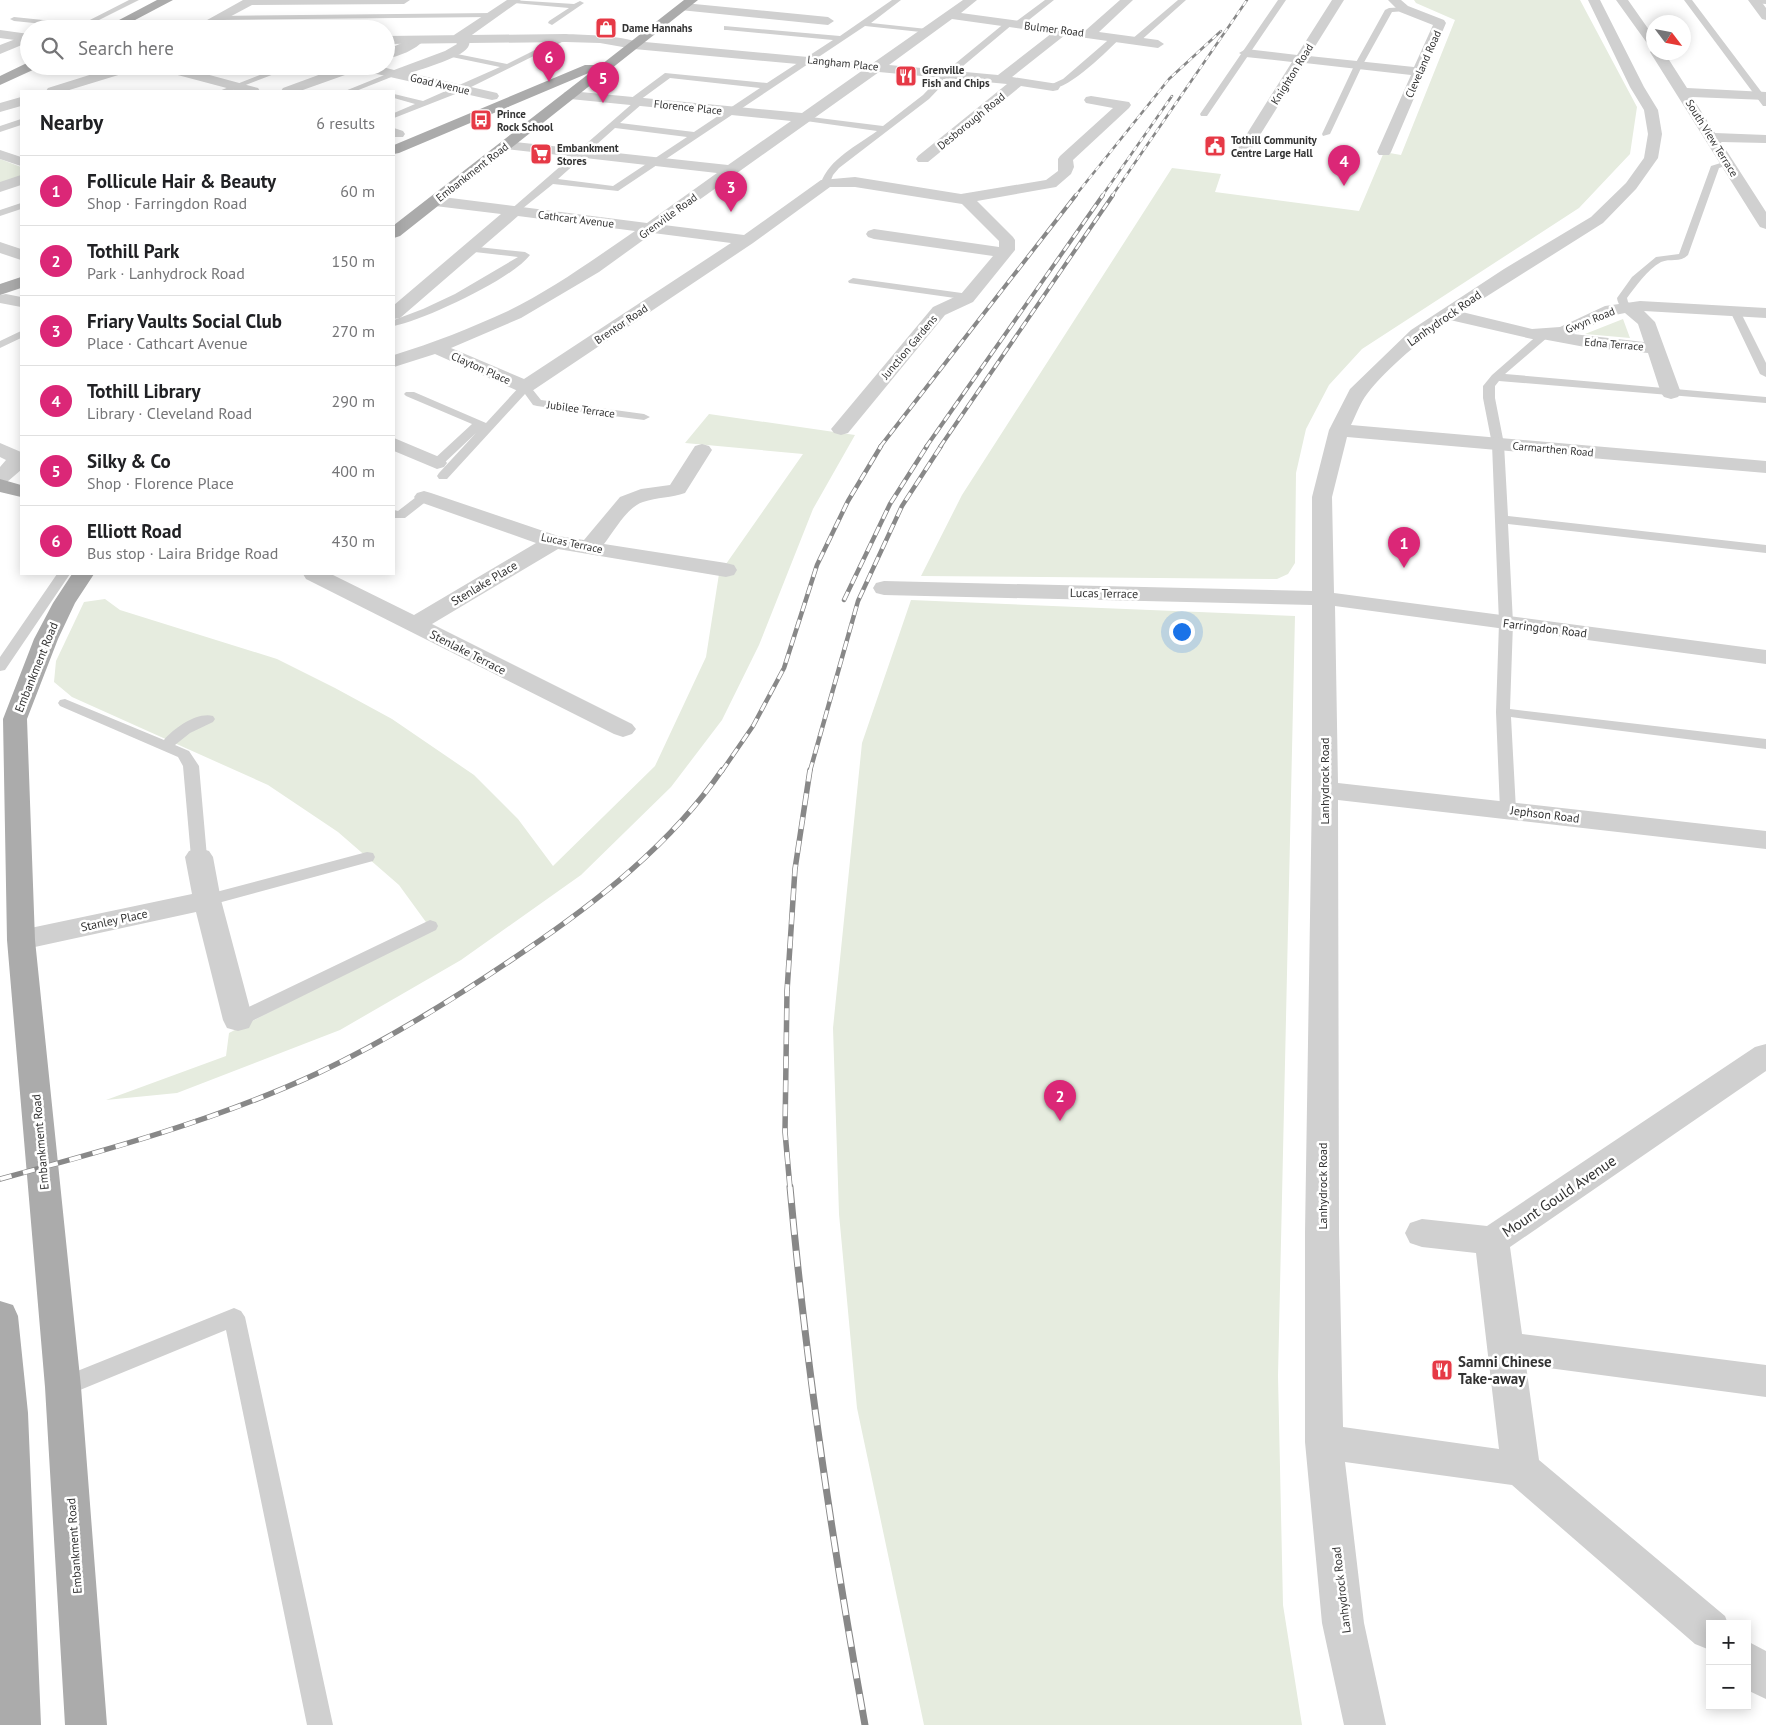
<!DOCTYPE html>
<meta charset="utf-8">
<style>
:root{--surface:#fff;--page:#f6f6f6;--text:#202124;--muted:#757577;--line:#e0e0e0;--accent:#db2777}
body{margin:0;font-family:"PT Sans",sans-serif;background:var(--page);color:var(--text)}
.controls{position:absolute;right:15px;bottom:15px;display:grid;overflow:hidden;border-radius:0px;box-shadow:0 2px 12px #0003}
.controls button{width:45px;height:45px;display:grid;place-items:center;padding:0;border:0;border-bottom:1px solid var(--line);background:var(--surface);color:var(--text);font:25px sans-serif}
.compass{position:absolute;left:1646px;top:15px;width:45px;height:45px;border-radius:50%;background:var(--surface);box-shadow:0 2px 12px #0003;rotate:122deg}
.you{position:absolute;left:1181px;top:631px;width:18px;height:18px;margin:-12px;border:4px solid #fff;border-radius:50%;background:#1a73e8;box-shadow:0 0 0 8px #1a73e833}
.badge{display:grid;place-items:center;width:32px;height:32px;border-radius:50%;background:var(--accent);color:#fff;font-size:16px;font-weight:700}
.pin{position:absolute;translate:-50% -41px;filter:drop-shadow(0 1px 2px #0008)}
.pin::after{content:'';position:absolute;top:26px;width:18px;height:15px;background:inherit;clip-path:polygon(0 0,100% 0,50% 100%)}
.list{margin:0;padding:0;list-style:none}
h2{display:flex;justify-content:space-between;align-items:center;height:65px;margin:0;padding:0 20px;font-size:21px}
h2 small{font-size:16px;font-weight:400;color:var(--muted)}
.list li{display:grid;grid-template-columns:32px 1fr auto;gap:15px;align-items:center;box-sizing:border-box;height:70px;padding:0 20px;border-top:1px solid var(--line)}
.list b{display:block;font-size:19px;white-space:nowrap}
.list p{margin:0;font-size:16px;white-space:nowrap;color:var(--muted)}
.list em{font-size:16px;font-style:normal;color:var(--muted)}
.icon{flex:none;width:28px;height:28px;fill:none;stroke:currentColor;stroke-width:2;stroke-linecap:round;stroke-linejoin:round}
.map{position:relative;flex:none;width:1766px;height:1725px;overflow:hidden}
.search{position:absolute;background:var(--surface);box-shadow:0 2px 12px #0003;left:20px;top:20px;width:375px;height:55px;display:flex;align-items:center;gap:12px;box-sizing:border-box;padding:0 18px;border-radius:28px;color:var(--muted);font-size:19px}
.panel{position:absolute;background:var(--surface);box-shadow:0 2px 12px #0003;left:20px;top:90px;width:375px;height:485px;border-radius:0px}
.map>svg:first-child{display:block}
.green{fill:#e6ecdf}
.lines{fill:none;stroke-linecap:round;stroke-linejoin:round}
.service{fill:#d0d0d0;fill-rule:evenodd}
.minor{fill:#d0d0d0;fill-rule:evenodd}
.tertiary{fill:#d0d0d0;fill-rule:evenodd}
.primary{fill:#ababab;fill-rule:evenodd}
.rail-far4-casing{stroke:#888;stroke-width:2.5}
.rail-far3-casing{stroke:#888;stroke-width:4}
.rail-far2-casing{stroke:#888;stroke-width:4.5}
.rail-far1-casing{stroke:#888;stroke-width:5.5}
.rail-casing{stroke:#888;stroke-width:7}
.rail-far4{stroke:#fff;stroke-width:2;stroke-dasharray:5.5;stroke-linecap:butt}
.rail-far3{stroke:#fff;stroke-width:2.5;stroke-dasharray:8;stroke-linecap:butt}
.rail-far2{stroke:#fff;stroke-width:3;stroke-dasharray:9;stroke-linecap:butt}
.rail-far1{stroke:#fff;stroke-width:4;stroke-dasharray:12;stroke-linecap:butt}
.rail{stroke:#fff;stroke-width:5;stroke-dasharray:16;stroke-linecap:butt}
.labels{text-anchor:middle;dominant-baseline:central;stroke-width:5;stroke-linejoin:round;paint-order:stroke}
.far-poi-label{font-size:11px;font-weight:bold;fill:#333;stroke:#fff;text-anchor:start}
.far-street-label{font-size:11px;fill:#333;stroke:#fff}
.street-label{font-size:12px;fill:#333;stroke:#fff}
.near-street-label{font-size:15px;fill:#333;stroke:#fff}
.near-poi-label{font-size:15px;font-weight:bold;fill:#333;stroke:#fff;text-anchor:start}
</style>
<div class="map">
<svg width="1766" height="1725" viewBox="0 0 1766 1725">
<rect width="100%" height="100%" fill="#fff"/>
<path class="green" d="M1414 0H1580L1637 107 1630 154 1579 208 1362 349 1329 385 1306 429 1296 473 1295 563 1288 574 1277 579 921 576 962 495 1172 168 1221 174 1215 192 1359 211 1384 152 1401 155 1455 20 1416 3Z
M0 159 21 167V177L0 184Z
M1623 319 1630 338 1585 334Z
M709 414 855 435 813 509 759 645 722 720 671 787 581 875 461 960 340 1030 177 1093 106 1100 226 1056 229 1033 431 929 399 885 338 832 268 785 72 697 54 682 56 661 84 602 105 599 120 610 277 659 335 688 392 719 474 775 518 819 553 866 655 766 706 657 719 574 803 454 685 443Z
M911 600 1295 616 1278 1376 1283 1605 1302 1725H924L857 1408 839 1214 833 1028 862 743Z"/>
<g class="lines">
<path class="service" d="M129 0H139L83 28 14 21 10 19 14 17 82 24Z
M511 0 574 4 580 1 584 3 552 25 548 23 549 21 569 8 514 3Z
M892 0H901L871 23 927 29 931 31 930 33 865 26 618 191 553 184 517 213 514 214 509 211 633 103 629 101 630 99 665 73 767 83 833 40 727 30H724V26L840 36ZM670 78 760 88 694 132 620 123 642 104 643 102 640 100ZM615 128 687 137 613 186 558 179Z
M1045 0H1054L1020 27H1014V23Z
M1178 0H1186L1138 43H1132V39Z
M1278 0H1286L1207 116H1201L1200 114Z
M1684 0H1692L1766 98V106H1763Z
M1752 0H1766V4L1752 3Z
M1407 7V11L1392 12 1362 66 1330 134 1323 136 1322 134 1354 66 1385 10 1389 8Z
M493 13 494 15 490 17 217 20 213 18 217 16Z
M1006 22 1013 24 951 76 929 99 839 168 833 175 829 185H823L821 183C829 159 858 145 877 131L806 121 803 120V116L883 126 923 95 945 72Z
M1114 35 1121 37C1109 50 1067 91 1050 89V85L1063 79Z
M563 36 570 38 463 91 394 118V113L415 104 394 98V94L423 101 500 67 447 56V52L507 64Z
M283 66H295L230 91H219Z
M392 72 399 74 356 91H345Z
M21 119V125L0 132V126Z
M1727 161 1731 164 1719 168 1688 255C1680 263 1670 258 1661 262 1647 270 1636 286 1627 298L1628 302 1634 308 1633 310C1624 312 1618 306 1617 298L1632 277 1656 257 1679 254 1711 166Z
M21 203V209L0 216V210Z
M469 246 525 252 530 255C512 279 424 320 394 326V320L423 309 455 294 518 257 466 251 464 249Z
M853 278 969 294 974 297 969 300 849 283 848 281Z
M1735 308 1740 311 1766 363V377L1760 374 1730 311Z
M21 331V338L0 348V341Z
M1544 332 1548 333 1549 335 1548 337 1505 374 1766 397V403L1499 381 1495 386V398L1504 444 1508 516 1766 545V553L1508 524 1513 623 1510 709 1766 739V749L1511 717 1516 810 1514 814H1502L1500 810 1496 712 1499 623 1492 444 1483 398V386L1492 375 1540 333Z
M525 384 529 385 541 400 644 414 650 417 644 420 537 406 533 405 525 394 447 479H439L437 476 439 473 476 433 441 466H433L431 463 433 460 472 424 406 396 404 394 406 392H414L486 423 521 385Z
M424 493 428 494 430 497 428 500 405 518H394V510L398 511 420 494Z
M57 574H70L5 670 0 671V657Z
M65 699 164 740C174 728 197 712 213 716L215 719 213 722 190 733 175 745 189 751 199 766 207 857 205 861 199 862 193 861 191 857 183 766 178 757 60 706 58 703 60 700Z
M367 852 373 853 375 857 373 861 207 906 201 904 199 900 201 896Z
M430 920 436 922 438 926 436 930 244 1025 238 1026 232 1025 229 1020 232 1015Z
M234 1308 241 1311 245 1317 333 1725H307L226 1330 63 1397 55 1394 52 1387 55 1380Z"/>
<path class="minor" d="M243 0H410L404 4 252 5 207 29H191Z
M507 0H521L469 37C469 39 470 43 469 45 466 57 421 69 410 73L497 93 499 96 497 99 492 100 359 70 300 91H281L283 88 343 66H379L394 70 445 51 457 44 453 38 454 35Z
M963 0H977L961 13 1086 30 1120 0H1133L1099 32 1158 40 1164 44 1158 48 1065 35 1012 77 1058 84 1060 87 1058 90 1053 91 1021 86 928 162H918L916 159 918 156 1007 84 879 72 664 225 744 235 821 180 855 177 961 194 1046 180 1058 171V159L1060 156 1113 108 1086 103 1084 100 1086 97 1091 96 1129 102 1131 105 1129 108 1073 160 1074 167 1071 174 1056 187 977 201 1013 237 1015 240V250L973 302 945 315 848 433 841 435 834 433 831 429 933 307 961 294 993 256 874 239 868 237 866 234 868 231 874 229 999 247V241L962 204 855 187H830L753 243 532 391 525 393 518 391 435 354 394 367V355C433 343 471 328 508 311 553 289 594 259 635 231L518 216 400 318 394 319V305L501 214 435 206 429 204 427 201 429 198 435 196 647 223 717 173 506 149 501 148 499 145 501 142 506 141 728 165 791 121 570 99 565 98 563 95 565 92 570 91 802 113 863 70 634 49 629 48 628 45 629 42 634 41 873 63ZM952 19 1052 33 998 75 889 65ZM653 233 731 243 524 379 451 348 521 318 599 272Z
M1332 0H1344L1309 56 1414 67 1433 25 1400 12 1388 0H1401L1408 6 1444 20 1446 23 1391 152 1389 155H1379L1377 152 1411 75 1305 63 1250 151H1240L1238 148 1292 62 1246 57 1239 53 1246 49 1297 55Z
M1588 0H1600L1644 87 1658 110 1662 134 1658 158 1636 189 1603 223 1462 312 1532 329 1560 327 1605 306 1640 301 1766 308V318L1644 311 1655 322 1681 393 1678 397 1671 399 1664 397 1661 393 1648 353 1585 347 1542 339H1532L1450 320C1423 338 1387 368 1367 394 1360 403 1356 415 1351 425L1766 461V473L1347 437 1332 497 1334 593 1766 650V664L1335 606 1338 783 1766 831V849L1338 800 1339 1233 1343 1427 1499 1449 1476 1253 1422 1247 1410 1243 1405 1233 1410 1223 1422 1219 1487 1226 1755 1047 1766 1044V1071L1510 1247 1522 1334 1766 1365V1397L1526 1365 1539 1460 1725 1616 1728 1624H1710V1650L1695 1644 1512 1485 1345 1462 1364 1623 1386 1725H1344L1322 1623 1305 1442V1233L1312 790V605L884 595 876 593 873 588 876 583 884 581 1312 591V497L1329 430 1350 389 1411 330 1504 269 1591 217 1626 183 1644 158 1648 134 1644 110 1630 87ZM1625 313 1638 324 1644 342 1573 334 1615 315Z
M1616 0H1628L1654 37V52H1664L1687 88 1766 92V100L1692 97 1715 133 1766 135V143L1721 142 1766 212V229L1760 227 1758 224 1650 52 1652 50Z
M1748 0H1760L1766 8V20L1762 19Z
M684 3 828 17 834 21 828 25 680 10 678 7Z
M26 35 29 36V42L0 54V45Z
M418 36 424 40C416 50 399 56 386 59V50Z
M118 66H139L138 69 66 91H46L48 88Z
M154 66H176L258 88 260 91H238L155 69Z
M21 97V106L0 112V103Z
M394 128 403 131 405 134 403 137H394Z
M0 150 21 157V166L0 159Z
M21 175V185L0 192V182Z
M0 242 21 249V260L0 253Z
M6 294 21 297V307L0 303V295Z
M394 438 444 459 447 463 444 467 437 469 394 451Z
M0 443 21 452V470L7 482 0 484V467L6 460 0 457Z
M702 444 709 446 712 450 685 493C672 498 657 497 643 502 627 507 615 530 604 544L726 563 734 565 737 570 734 575 726 577 558 549 432 624 632 724 636 729 632 734 623 737 614 734 306 579 303 574H331L414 615 536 543 417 501 414 497 417 493 424 491 431 493 558 536 584 540 620 497 641 489 670 485 695 446Z
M199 848 209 851 213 857 221 900 253 1020 249 1028 238 1031 227 1028 223 1020 196 912 21 950 11 947 7 940 11 933 21 930 192 894 185 857 189 851Z
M1747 1641 1766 1651V1699L1747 1690Z"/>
<path class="tertiary" d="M0 30 29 34V42L0 38Z
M566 34C581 35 632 35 640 45L634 49 600 43 566 42 386 44V36Z"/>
<path class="primary" d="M157 0H173L118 29H102Z
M684 0H698L400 236 394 238V225L591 72 399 153 394 154V145L585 65H595L597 68Z
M29 62V66H36L35 69 0 85V76Z
M21 277V288L0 295V284Z
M0 479 21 485V497L0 492Z
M72 574H94L75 603 58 639 27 719 35 940 81 1387 107 1725H65L45 1387 7 940 3 719 34 639 53 603Z
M0 1301 13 1305 18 1316 28 1413 41 1725H0Z"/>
<g class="rail-far4-casing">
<path id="rail-far4" d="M1075 196 1169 79 1221 31
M1102 196 1172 96
M1112 196 1247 0"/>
</g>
<g class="rail-far3-casing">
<path id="rail-far3" d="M880 447 1076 195
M926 447 1103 195
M940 447 1113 195"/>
</g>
<g class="rail-far2-casing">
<path id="rail-far2" d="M844 600 890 504 927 446
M722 771 753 726 784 668 817 565 848 501 881 446
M810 771 858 601 902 506 941 446"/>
</g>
<g class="rail-far1-casing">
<path id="rail-far1" d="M0 1179C107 1150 217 1120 318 1073 390 1039 457 997 523 952 597 902 671 844 722 770
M790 1188 785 1132 787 991 795 869 810 770"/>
</g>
<g class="rail-casing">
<path id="rail" d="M790 1187C806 1367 833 1547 865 1725"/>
</g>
<use href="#rail-far4" class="rail-far4"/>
<use href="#rail-far3" class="rail-far3"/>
<use href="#rail-far2" class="rail-far2"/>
<use href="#rail-far1" class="rail-far1"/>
<use href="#rail" class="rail"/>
</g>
<defs>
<g id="shop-square" transform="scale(1.125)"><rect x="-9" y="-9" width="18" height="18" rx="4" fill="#e63946" stroke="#fff"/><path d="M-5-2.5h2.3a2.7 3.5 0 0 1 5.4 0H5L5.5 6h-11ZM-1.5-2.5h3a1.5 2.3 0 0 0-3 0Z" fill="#fff"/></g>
<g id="restaurant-square" transform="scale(1.125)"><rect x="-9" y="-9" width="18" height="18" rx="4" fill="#e63946" stroke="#fff"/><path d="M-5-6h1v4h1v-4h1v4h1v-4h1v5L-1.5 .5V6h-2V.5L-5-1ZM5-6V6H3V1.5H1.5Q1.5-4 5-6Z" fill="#fff"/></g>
<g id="bus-square" transform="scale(1.125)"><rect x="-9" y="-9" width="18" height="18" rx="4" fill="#e63946" stroke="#fff"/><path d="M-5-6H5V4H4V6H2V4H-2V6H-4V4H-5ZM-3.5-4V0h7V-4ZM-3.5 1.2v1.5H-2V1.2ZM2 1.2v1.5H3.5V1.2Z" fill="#fff"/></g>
<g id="civic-square" transform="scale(1.125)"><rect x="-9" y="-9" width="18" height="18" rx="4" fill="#e63946" stroke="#fff"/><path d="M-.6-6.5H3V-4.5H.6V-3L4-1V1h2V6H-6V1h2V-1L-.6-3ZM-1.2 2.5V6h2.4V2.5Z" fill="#fff"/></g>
<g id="supermarket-square" transform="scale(1.125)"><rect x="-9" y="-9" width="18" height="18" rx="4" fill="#e63946" stroke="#fff"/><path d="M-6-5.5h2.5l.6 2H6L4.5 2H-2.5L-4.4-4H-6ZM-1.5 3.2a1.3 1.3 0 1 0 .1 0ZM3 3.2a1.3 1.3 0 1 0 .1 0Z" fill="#fff"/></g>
</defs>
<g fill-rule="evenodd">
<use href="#shop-square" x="606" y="28"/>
<use href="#restaurant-square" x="906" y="76"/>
<use href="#bus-square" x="481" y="120"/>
<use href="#civic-square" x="1215" y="146"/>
<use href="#supermarket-square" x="541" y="154"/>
<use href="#restaurant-square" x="1442" y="1370"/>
</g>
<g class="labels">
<g class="far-poi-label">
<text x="622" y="28">Dame Hannahs</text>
<text x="922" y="70">Grenville<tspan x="922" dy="13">Fish and Chips</tspan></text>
<text x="497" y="114">Prince<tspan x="497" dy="13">Rock School</tspan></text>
<text x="1231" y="140">Tothill Community<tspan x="1231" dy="13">Centre Large Hall</tspan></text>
<text x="557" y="148">Embankment<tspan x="557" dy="13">Stores</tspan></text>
</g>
<g class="far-street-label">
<text transform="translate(1054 29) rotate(7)">Bulmer Road</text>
<text transform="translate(843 63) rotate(6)">Langham Place</text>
<text transform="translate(1423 64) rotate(-66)">Cleveland Road</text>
<text transform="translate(1292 74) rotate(-58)">Knighton Road</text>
<text transform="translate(440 84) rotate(13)">Goad Avenue</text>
<text transform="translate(688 107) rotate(6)">Florence Place</text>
<text transform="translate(971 121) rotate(-39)">Desborough Road</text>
<text transform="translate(1712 138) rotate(58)">South View Terrace</text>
<text transform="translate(472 172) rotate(-38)">Embankment Road</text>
<text transform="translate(668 216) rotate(-36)">Grenville Road</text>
<text transform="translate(576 219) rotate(7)">Cathcart Avenue</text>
<text transform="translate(1590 320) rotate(-22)">Gwyn Road</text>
<text transform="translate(621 324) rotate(-34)">Brentor Road</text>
<text transform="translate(1614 344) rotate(5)">Edna Terrace</text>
<text transform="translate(909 347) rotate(-50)">Junction Gardens</text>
<text transform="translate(481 368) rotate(24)">Clayton Place</text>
<text transform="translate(581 409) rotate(8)">Jubilee Terrace</text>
<text transform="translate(1553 449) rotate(5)">Carmarthen Road</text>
<text transform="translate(572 543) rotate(12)">Lucas Terrace</text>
</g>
<g class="street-label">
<text transform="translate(1444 318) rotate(-35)">Lanhydrock Road</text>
<text transform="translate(484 583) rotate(-31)">Stenlake Place</text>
<text transform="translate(1104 593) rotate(1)">Lucas Terrace</text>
<text transform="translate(1545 628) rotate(7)">Farringdon Road</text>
<text transform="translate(468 652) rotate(27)">Stenlake Terrace</text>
<text transform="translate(36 667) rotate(-68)">Embankment Road</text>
<text transform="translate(1324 781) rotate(-90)">Lanhydrock Road</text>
<text transform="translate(1545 814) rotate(7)">Jephson Road</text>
<text transform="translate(114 920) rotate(-12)">Stanley Place</text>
<text transform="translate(40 1142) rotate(-95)">Embankment Road</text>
<text transform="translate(1322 1186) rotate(-90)">Lanhydrock Road</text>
<text transform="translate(74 1546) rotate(-94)">Embankment Road</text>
<text transform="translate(1341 1590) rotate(-97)">Lanhydrock Road</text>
</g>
<g class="near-street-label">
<text transform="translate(1559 1196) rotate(-34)">Mount Gould Avenue</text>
</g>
<g class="near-poi-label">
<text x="1458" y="1361">Samni Chinese<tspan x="1458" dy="17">Take-away</tspan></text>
</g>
</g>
</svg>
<div class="controls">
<button>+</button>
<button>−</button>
</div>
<svg class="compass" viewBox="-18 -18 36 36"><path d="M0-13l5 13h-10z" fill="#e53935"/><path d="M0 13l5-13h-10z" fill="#757577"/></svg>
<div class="you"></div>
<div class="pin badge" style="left:1404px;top:568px">1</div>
<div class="pin badge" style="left:1060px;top:1121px">2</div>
<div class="pin badge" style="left:731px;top:212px">3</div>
<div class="pin badge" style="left:1344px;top:186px">4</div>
<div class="pin badge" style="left:603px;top:103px">5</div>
<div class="pin badge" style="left:549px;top:82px">6</div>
<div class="search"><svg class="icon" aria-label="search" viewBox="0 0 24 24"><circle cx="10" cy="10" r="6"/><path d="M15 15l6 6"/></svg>Search here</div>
<section class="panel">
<h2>Nearby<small>6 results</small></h2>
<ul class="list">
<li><span class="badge">1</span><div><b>Follicule Hair &amp; Beauty</b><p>Shop · Farringdon Road</p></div><em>60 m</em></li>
<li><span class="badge">2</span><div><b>Tothill Park</b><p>Park · Lanhydrock Road</p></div><em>150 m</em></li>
<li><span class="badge">3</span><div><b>Friary Vaults Social Club</b><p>Place · Cathcart Avenue</p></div><em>270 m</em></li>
<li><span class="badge">4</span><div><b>Tothill Library</b><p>Library · Cleveland Road</p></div><em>290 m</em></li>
<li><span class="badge">5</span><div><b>Silky &amp; Co</b><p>Shop · Florence Place</p></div><em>400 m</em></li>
<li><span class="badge">6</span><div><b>Elliott Road</b><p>Bus stop · Laira Bridge Road</p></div><em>430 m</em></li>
</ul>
</section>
</div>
